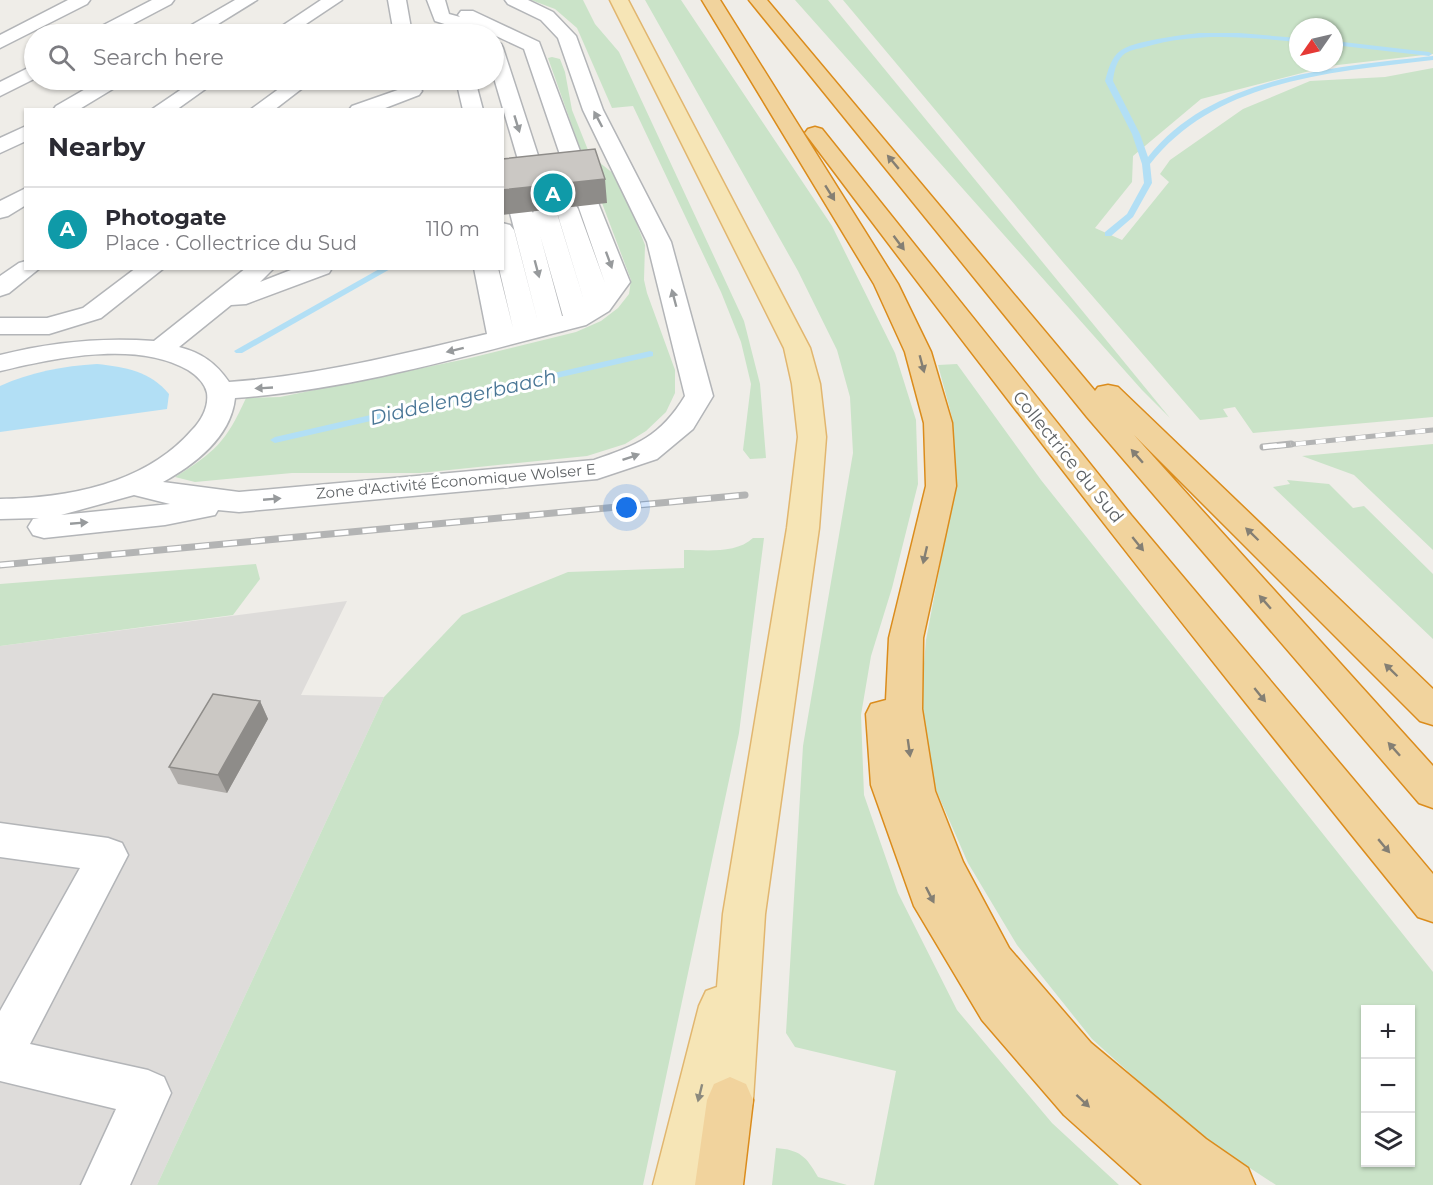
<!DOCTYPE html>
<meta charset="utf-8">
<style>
:root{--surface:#fff;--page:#f7f7f7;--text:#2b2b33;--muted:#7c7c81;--line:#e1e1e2;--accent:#111827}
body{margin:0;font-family:Montserrat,sans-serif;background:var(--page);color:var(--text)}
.controls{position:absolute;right:18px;bottom:18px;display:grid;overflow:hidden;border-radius:0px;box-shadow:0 2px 4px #0004}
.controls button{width:54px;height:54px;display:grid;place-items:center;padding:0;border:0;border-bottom:2px solid var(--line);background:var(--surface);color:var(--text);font:30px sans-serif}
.compass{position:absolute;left:1289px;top:18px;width:54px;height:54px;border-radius:50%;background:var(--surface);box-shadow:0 2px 4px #0004;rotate:236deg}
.you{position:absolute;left:627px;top:508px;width:21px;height:21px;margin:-15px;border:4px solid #fff;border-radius:50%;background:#1a73e8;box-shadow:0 0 0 9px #1a73e833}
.badge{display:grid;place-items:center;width:39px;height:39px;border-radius:50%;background:var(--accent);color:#fff;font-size:20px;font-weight:700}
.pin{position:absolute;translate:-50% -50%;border:3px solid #fff;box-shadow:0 2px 6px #0006}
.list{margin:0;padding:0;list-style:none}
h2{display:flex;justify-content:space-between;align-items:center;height:78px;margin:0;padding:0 24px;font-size:26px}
h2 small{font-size:20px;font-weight:400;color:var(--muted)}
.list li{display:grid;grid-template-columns:39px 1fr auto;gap:18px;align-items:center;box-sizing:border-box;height:84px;padding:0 24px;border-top:2px solid var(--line)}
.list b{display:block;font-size:22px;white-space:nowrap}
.list p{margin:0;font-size:20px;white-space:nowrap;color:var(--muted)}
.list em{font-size:20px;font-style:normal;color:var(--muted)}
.icon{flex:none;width:33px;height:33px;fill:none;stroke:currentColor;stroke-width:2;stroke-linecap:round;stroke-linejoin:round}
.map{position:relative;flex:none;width:1433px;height:1185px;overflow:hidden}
.search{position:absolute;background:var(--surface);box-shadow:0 2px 4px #0004;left:24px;top:24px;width:480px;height:66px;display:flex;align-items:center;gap:15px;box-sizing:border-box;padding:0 21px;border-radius:33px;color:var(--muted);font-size:22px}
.panel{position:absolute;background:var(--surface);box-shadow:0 2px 4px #0004;left:24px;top:108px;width:480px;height:162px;border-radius:0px}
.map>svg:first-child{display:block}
.industrial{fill:#dedcda}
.green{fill:#cae3c8;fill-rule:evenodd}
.water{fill:#b2dff5}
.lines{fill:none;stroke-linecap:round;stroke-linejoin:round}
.stream{fill:#b2dff5;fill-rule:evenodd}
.minor-casing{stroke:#b3b5b8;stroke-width:3}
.major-casing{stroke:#e1b66f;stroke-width:3}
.highway-casing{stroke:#db8c1c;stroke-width:3}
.minor{fill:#fff;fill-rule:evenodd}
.major{fill:#f6e5b6;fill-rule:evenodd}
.highway{fill:#f1d39d;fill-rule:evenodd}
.rail-far1-casing{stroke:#b3b4b4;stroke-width:5}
.rail-casing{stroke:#b3b4b4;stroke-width:7}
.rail-far1{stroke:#fff;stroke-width:4;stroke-dasharray:10;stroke-linecap:butt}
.rail{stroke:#fff;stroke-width:4.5;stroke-dasharray:14;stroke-linecap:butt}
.wall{fill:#afaca9}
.shaded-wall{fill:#8e8c89}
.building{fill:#cbc8c4;stroke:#8e8c89;stroke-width:1.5}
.oneway{fill:#979a9c}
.oneway2{fill:#847f74}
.oneway3{fill:#8c8a7e}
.labels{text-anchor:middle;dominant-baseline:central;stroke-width:6;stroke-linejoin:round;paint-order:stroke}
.far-street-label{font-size:15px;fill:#5f6366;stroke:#fff}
.street-label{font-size:18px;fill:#5f6366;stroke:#fff}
.water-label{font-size:20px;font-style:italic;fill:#497696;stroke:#fff}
</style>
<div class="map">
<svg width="1433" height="1185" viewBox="0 0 1433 1185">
<rect width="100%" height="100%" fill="#efede8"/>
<path class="industrial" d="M347 601 301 695 384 697 157 1185H0V646Z"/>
<path class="green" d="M531 0H583L595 24 619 52 744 321 760 384 766 458 750 459 743 450 751 384 741 342 721 292 633 106 612 108 577 28 555 9Z
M645 0H681L832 226 895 353 916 420 918 484 892 588 871 656 861 715 864 795 898 893 957 1010 1052 1123 1119 1185H874L896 1071 795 1047 786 1033 803 746 853 453 850 397 837 350 798 271Z
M795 0H828L1170 418 1142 390Z
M843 0H1433V54L1329 66 1201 99 1133 156 1132 182 1095 228 1122 240 1169 182 1160 174 1170 160 1243 109 1310 81 1385 77 1433 68V417L1253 433 1235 407 1223 409 1228 417 1200 420 1062 261ZM1298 27H1334V63H1298Z
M552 57 560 59 565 72 572 110 590 155 619 178 645 245 644 280 647 293 675 370V393L666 412 646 431 625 444 587 456 420 473H292L195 482 175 477C215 452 226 442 246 398L280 397 466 359 576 332 601 321 618 308 629 294 631 280 602 203 607 202 589 174 548 58Z
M957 364 1041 480 1433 972V1185H1276L1195 1132 1092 1039 1017 945 968 863 936 790 920 710 926 640 955 487 953 421 938 365ZM1366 1010H1410V1162H1366Z
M1433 444V550L1354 475 1302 456Z
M1287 480 1329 484 1353 508 1364 506 1433 574V639L1273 487 1290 484Z
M753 538H764L739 733 643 1185H157L384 697 462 615 568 572 684 568V550C706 550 736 554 753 538Z
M256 564 260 579 233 615 0 646V584Z
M776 1148C800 1150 806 1156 818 1177L847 1185H772Z"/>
<path class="water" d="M97 364C125 367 150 371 169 394L167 409 0 432V386C31 372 63 366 97 364Z"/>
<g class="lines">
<path class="stream" d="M1199 33H1239L1298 38V42C1246 37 1195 32 1145 47 1137 49 1129 50 1123 55 1116 62 1114 72 1113 81L1140 134 1148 157C1212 75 1337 67 1433 56V60C1334 72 1216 79 1150 164L1152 183 1133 217 1111 236H1105V232L1127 214 1144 183 1142 164 1132 134 1105 81C1108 70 1111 58 1120 51 1132 41 1182 35 1199 33Z
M1334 41 1429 52 1432 54 1429 56 1334 45Z
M381 268H392L242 353H236L234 351Z
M650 351 653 352V356L275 443 270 440 275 437Z"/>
<g class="minor-casing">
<path id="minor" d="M68 0H90L87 4 0 48V35Z
M152 0H174L171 4 114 34H92L94 30Z
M235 0H257L202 34H181L183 30Z
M321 0H342L291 34H270Z
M388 0H406L412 34H394Z
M427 0H445L449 14 460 17 458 15 461 11H473L539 42 589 175 586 180 578 182 570 180 567 175 524 49 479 28 470 32 435 21Z
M505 0H528L553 12 576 36 603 110 671 242 713 396 693 429 657 459 597 479 239 512 218 510 215 515 165 525 44 538 33 535 28 527 33 519 39 518 0 519V499C68 498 145 484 192 430 201 421 209 407 207 393 205 383 196 375 188 370 137 340 54 358 0 371V355C51 342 101 337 154 341L246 268H274L260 282 296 268H332L329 273 246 304 231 305 179 347C202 353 216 363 229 382 316 376 402 354 487 334L474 268H498L513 328 499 268H502V223L510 225 514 230 538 322 510 213 514 208 522 206 530 208 533 213 536 205 544 203 552 205 556 210 585 304 556 209 559 204 567 202 575 204 578 209 605 283 578 205 581 200 589 198 597 200 630 282 609 311 586 325C472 354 352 390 235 398 231 437 194 465 163 482L239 492 594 460C637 445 660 437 685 396L647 242 583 110 558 38 541 20 508 4ZM540 235 563 316H562ZM134 495 170 504 61 515Z
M494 42 501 44 503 48 546 180 543 185 535 187 527 185 524 180 494 78Z
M34 65V79L0 96V82Z
M101 80H124L121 84 78 110H53L56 106Z
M195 80H218L176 110H151Z
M291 80H313L274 110H250Z
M456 80H475L483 110H463Z
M412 85 419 87 422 91 419 95 380 110H349L352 106Z
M26 126V141L0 153V138Z
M26 188V205L8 216 0 218V201Z
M26 261V268H40L9 293 0 296V276L19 263Z
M136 268H164L101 318 49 334H0V318H47L83 308Z
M0 823 108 838 122 843 128 855 30 1044 148 1070 164 1077 171 1093 130 1185H81L116 1109 0 1081V1011L80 868 0 857Z"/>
</g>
<g class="major-casing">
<path id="major" d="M610 0H628L810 348 820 384 826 437 819 528 765 914 753 1100 737 1185H653L699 1006 706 991 717 987 723 914 787 528 798 437 792 384 784 348Z"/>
</g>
<g class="highway-casing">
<path id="highway" d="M702 0H720L898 284 931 352 952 423 956 486 923 638 922 709 935 791 963 862 1009 948 1091 1043 1206 1139 1248 1168 1255 1185H1142L1064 1115 982 1020 914 906 871 785 866 714 871 704 886 700 889 638 926 486 924 423 905 352 874 284Z
M749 0H767L1095 391 1098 387 1108 385 1118 387 1433 689V725L1420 721 1134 435 1433 766V808L1419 803 1087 417Z
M815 127 822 129 1131 515 1433 874V922L1418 917C1210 661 1006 401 808 137L805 133 808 129Z
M730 1077 746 1084 753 1100 743 1185H695L707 1100 714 1084Z"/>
</g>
<use href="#minor" class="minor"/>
<use href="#major" class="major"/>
<use href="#highway" class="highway"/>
<g class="rail-far1-casing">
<path id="rail-far1" d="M1276 446 1433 430"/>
</g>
<g class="rail-casing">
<path id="rail" d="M1263 447 1291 444
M0 565 745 495"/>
</g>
<use href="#rail-far1" class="rail-far1"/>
<use href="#rail" class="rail"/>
</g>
<path class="wall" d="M260 701 268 719 227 793 178 784 169 767Z"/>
<path class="shaded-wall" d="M605 179 607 203 502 215V190Z
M260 701 268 719 227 793 218 775Z"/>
<path class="building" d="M595 149 605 179 502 190V159Z
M213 694 260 701 218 775 169 767Z"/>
<defs><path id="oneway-solid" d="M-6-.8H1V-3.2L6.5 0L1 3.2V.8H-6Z" transform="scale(1.5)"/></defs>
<g class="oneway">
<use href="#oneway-solid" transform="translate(598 119) rotate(-118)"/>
<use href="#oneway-solid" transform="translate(517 124) rotate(73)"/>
<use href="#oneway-solid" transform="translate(609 260) rotate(70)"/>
<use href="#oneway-solid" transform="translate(537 269) rotate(75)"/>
<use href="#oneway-solid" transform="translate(674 298) rotate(-105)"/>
<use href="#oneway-solid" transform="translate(455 350) rotate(166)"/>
<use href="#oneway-solid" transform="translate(264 388) rotate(177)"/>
<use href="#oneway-solid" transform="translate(631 457) rotate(-19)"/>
<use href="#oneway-solid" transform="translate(272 499) rotate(-5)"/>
<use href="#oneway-solid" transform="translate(79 523) rotate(-5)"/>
</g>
<g class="oneway2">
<use href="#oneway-solid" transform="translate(893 162) rotate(-130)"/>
<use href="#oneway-solid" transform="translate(830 193) rotate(58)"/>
<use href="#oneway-solid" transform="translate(899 243) rotate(53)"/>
<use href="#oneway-solid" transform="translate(922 364) rotate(75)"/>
<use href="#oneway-solid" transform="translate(1137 456) rotate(-131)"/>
<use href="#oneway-solid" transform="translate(1252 534) rotate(-136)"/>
<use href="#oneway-solid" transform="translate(1138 544) rotate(51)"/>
<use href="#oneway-solid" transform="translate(925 555) rotate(103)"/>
<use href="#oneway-solid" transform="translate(1265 602) rotate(-131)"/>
<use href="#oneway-solid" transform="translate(1391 670) rotate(-136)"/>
<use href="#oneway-solid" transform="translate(1260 695) rotate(51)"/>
<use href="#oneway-solid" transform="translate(909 748) rotate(82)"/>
<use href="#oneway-solid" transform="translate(1394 749) rotate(-132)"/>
<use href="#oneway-solid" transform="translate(1384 846) rotate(50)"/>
<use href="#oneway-solid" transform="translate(930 895) rotate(63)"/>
<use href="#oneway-solid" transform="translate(1083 1101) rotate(43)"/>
</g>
<use class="oneway3" href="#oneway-solid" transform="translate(700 1093) rotate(104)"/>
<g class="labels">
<g class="far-street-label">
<text transform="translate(456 481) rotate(-5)">Zone d'Activité Économique Wolser E</text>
</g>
<g class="street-label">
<text transform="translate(1068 457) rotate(51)">Collectrice du Sud</text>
</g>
<g class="water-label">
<text transform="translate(463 397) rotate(-13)">Diddelengerbaach</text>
</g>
</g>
</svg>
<div class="controls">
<button>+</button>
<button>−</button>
<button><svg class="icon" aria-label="layers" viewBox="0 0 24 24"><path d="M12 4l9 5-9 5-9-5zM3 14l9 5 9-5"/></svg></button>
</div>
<svg class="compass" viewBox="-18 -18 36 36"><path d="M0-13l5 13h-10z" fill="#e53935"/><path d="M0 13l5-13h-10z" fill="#7c7c81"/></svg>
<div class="you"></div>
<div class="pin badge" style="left:553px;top:193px;background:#0f9aa8">A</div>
<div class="search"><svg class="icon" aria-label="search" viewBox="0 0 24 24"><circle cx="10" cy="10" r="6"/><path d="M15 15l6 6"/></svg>Search here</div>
<section class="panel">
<h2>Nearby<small></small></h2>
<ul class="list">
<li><span class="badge" style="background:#0f9aa8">A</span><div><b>Photogate</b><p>Place · Collectrice du Sud</p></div><em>110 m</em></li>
</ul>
</section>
</div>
